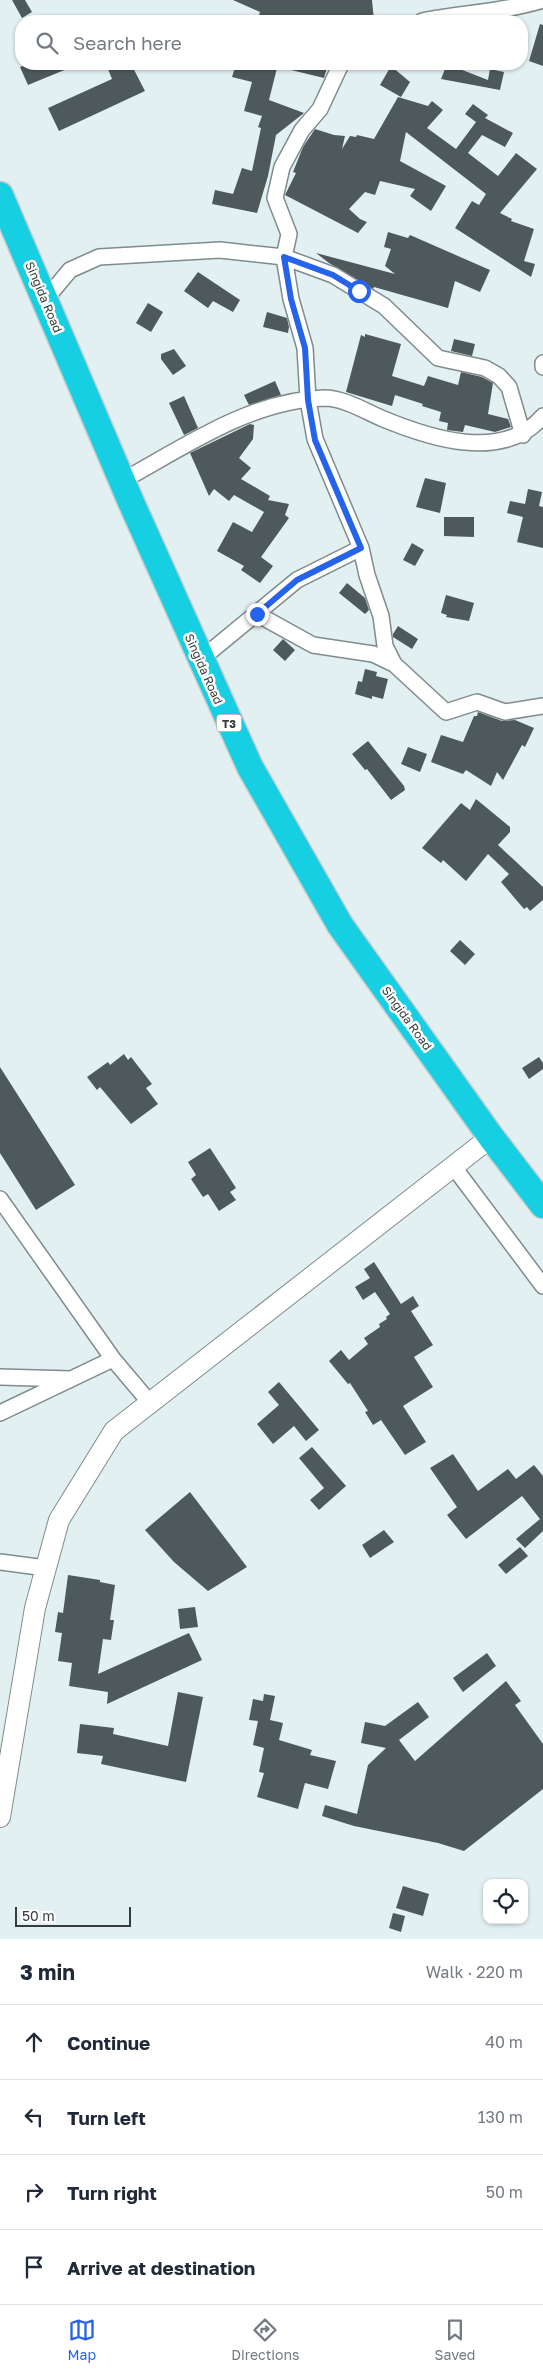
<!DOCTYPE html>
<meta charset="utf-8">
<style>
:root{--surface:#fff;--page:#f6f6f7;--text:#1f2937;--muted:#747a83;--line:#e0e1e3;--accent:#2563eb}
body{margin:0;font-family:"Golos Text",sans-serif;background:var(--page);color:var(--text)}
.controls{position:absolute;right:15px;bottom:15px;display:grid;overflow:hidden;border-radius:10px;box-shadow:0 1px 4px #0004}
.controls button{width:45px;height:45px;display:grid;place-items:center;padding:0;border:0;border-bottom:1px solid var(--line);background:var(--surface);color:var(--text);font:25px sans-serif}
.scale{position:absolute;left:15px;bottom:12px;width:116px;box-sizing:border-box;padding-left:5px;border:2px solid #363b3c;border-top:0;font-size:14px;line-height:18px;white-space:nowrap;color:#363b3c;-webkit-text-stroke:4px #fff;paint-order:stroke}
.stop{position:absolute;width:15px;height:15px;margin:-11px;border:4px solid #2563eb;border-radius:50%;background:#fff}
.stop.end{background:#2563eb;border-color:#fff;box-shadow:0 1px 5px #0008}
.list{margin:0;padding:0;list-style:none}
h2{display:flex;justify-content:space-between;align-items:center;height:65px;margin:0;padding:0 20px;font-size:21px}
h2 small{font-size:16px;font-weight:400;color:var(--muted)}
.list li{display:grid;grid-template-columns:32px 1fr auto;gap:15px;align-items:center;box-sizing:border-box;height:75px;padding:0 20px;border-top:1px solid var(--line)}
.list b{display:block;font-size:19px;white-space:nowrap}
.list em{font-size:16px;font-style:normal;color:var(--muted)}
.icon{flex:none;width:28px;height:28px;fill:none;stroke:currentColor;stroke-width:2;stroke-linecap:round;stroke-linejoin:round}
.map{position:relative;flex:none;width:543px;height:1939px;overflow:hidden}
.search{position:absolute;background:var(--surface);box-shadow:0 1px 4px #0004;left:15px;right:15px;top:15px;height:55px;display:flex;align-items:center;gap:12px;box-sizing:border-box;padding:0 18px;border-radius:20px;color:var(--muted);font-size:19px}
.sheet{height:365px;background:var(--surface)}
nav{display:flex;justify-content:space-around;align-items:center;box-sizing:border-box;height:70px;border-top:1px solid var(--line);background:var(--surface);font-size:14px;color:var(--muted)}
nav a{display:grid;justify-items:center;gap:2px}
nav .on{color:var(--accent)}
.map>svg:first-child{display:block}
.building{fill:#4e595b}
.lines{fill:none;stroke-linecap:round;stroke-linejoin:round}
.street-casing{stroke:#7f8b8c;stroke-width:18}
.secondary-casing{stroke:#7f8b8c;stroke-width:22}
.highway-casing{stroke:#cbcccc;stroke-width:29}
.street{stroke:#fff;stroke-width:15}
.secondary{stroke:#fff;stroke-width:20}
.highway{stroke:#16cfe3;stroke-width:26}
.route{stroke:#2563eb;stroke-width:6}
.labels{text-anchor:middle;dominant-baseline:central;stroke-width:5;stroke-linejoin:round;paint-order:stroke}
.shield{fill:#fff;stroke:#727676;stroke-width:1}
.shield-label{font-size:11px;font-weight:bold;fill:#363b3c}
.street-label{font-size:12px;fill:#363b3c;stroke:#fff}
</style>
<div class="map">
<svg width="543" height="1939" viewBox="0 0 543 1939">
<rect width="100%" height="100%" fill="#e3f0f2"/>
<path class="building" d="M12 0H25L32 12 22 18Z
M233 0H372L374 21H276L259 15 260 12Z
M540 24 543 25V66L529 61Z
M29 64H79L28 85 20 67Z
M106 64H131L145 91 59 131 48 108 112 79Z
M236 64 260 66V64H278L269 100 304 113 276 135 268 176 257 213 212 204 215 190 233 194 242 168 252 171 261 128 258 127 262 116 244 111 252 82 232 77Z
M288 64H328L324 78 287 69Z
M447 64 488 80 490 69 504 72 500 90 441 79Z
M391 66 410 82 401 97 380 85Z
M398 97 428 106 432 101 443 110 427 128 456 149 476 122 465 114 473 104 488 115 485 118 513 133 505 147 482 135 468 153 498 176 516 153 537 169 500 213 512 219 511 221 534 229 524 261 535 264 531 277 455 228 472 201 479 205 486 194 406 132 400 161 446 186 431 211 410 196 415 189 380 181 375 195 365 192 349 209 360 219 367 222 358 233 285 195 296 173 293 172 303 147 315 129 334 135 345 136 342 149 350 136 356 137 357 135 374 139Z
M388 232 408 238 410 235 490 270 480 292 455 281 448 308 374 287 373 289 329 263 316 253 395 274 385 266 391 249 384 247Z
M198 272 240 300 233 312 213 301 208 308 184 291Z
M148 303 163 312 151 332 136 323Z
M267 312 287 318 289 327 288 333 263 327Z
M365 334 401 344 392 376 424 386 428 376 458 385 461 372 482 377 493 383 488 414 508 419 511 427 495 432 465 425 463 432 447 430 448 423 439 421 441 412 422 406 423 404 395 395 392 406 346 392 361 335 365 337Z
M454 339 475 344 472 356 451 351Z
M174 349 186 366 173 375 161 359V354Z
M275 381 281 395 249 405 244 395Z
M184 396 198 428 184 435 169 403Z
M250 424 254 425 253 439 239 458 251 468 241 479 270 496 268 500 289 504 285 515 289 518 261 557 273 566 260 583 241 570 244 566 217 551 233 522 252 532 264 512 234 495 229 501 214 489 209 496 190 453Z
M425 478 446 483 440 513 416 507Z
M528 489 542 492 539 506 543 507V548L517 542 523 517 507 513 510 501 525 504Z
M444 517H474V537L444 536Z
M412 543 424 550 415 566 403 560Z
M347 583 365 598 369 610 365 614 339 593Z
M446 595 474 603 469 621 446 617 447 615 441 613Z
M398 626 418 639 412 649 393 637V634Z
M283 639 295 650 285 661 273 650Z
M365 669 377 672 376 676 388 679 383 699 372 696V699L355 694 358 681 362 682Z
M478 712 502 721 515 720 534 728 525 747 522 745 503 780 497 772 491 786 466 770 463 774 431 762 441 735 463 742 474 716H477Z
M368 741 404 786 405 790 391 800 367 769 365 770 352 754Z
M408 747 427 754 420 772 401 764Z
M476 799 510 827V832L498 845 543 887V900L530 911 527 907 524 909 501 882 509 874 488 854 466 881 443 860 441 863 422 848 461 803 470 810Z
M460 940 475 954 465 965 450 951Z
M124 1054 128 1060 131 1057 152 1084 146 1088 158 1104 131 1124 100 1087 97 1090 87 1077 108 1062 110 1065Z
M539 1057 543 1063V1069L529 1079 522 1068Z
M0 1067 75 1185 36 1210 0 1153Z
M210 1148 236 1188 230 1192 236 1200 219 1211 208 1194 203 1197 191 1179 196 1175 188 1162Z
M374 1262 401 1304 413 1296 419 1306 411 1311 433 1345 414 1357 433 1387 403 1406 426 1442 405 1455 381 1420 373 1425 365 1412 368 1411 350 1383 348 1384 329 1361 341 1350 349 1360 368 1344 364 1338 380 1327 379 1324 387 1319 386 1317 390 1314 375 1292 363 1300 355 1287 370 1278 364 1269Z
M279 1382 319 1430 306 1441 294 1426 273 1444 257 1424 279 1405 268 1392Z
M312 1447 346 1486 319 1510 310 1500 324 1488 299 1458Z
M453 1454 478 1491 508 1469 516 1479 534 1465 543 1476V1531L525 1548 516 1539 540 1519 522 1496 466 1539 447 1515 457 1507 430 1468Z
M190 1492 247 1567 208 1591 174 1562 145 1530Z
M384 1530 394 1542 370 1558 362 1545Z
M520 1547 528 1556 506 1574 498 1565Z
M68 1575 100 1580V1582L115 1585 110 1620H114L111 1640 103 1639 98 1674 189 1633 202 1660 107 1704 108 1692 69 1686 72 1663 58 1661 62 1633 55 1632 58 1612 63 1613Z
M195 1607 198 1627 180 1629 178 1609Z
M487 1653 496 1666 463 1692 453 1678Z
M506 1681 521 1701 515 1705 543 1744V1789L464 1851 438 1843 354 1826 322 1816 325 1805 357 1814 368 1765 386 1748 361 1743 365 1722 385 1726 418 1702 429 1717 399 1740 415 1761Z
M178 1692 203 1697 186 1782 101 1764 103 1756 77 1753 80 1724 114 1728 113 1734 168 1746Z
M264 1694 275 1696 270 1720 283 1723 279 1740 312 1750 310 1755 336 1761 328 1789 305 1783 298 1809 257 1797 264 1773 259 1772 264 1748 253 1745 258 1721 249 1720 253 1699 263 1701Z
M403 1886 429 1894 423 1916 396 1908Z
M393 1913 405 1916 401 1932 389 1928Z"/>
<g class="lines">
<g class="street-casing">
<path id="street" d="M422 21C462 13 504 12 543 0
M341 64 320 109 302 130 282 167 275 198 289 234 284 257 291 299 305 348 308 400 315 439 361 548 367 575 381 616 385 646 394 664
M45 300 70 270 99 257 220 250 284 257 333 275 384 306 438 358 485 368 499 376 509 387 523 435
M543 363V367
M122 481C184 447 251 400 324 398 343 398 363 410 381 418 429 438 503 463 543 416
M257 614 313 645 373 654 394 664 446 712 477 702 505 712 543 706
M200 660 297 580 361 548
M453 1166 543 1286
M0 1199 113 1359 151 1404
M0 1377 71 1379
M0 1413 113 1359
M0 1562 46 1568"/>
</g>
<g class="secondary-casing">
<path id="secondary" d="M0 1817 35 1608 59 1520 114 1431 491 1137"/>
</g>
<g class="highway-casing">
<path id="highway" d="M0 195 131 502 250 767 340 925 491 1137 543 1205"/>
</g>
<use href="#street" class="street"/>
<use href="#secondary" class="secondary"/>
<use href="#highway" class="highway"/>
</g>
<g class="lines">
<path class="route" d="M257 614 297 580 361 548 315 440 308 400 305 348 291 299 284 257 333 275 359 291"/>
</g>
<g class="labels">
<rect class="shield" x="216.5" y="714.5" width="25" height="17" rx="4"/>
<g class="shield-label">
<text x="229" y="723">T3</text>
</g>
<g class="street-label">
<text transform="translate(44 297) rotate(67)">Singida Road</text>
<text transform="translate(204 669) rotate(66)">Singida Road</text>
<text transform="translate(407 1018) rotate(54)">Singida Road</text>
</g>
</g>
</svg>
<div class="controls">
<button><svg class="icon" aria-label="locate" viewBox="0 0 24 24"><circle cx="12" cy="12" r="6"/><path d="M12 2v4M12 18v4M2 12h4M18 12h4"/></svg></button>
</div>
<div class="scale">50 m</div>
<div class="stop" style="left:359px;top:291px"></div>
<div class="stop end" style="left:257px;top:614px"></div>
<div class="search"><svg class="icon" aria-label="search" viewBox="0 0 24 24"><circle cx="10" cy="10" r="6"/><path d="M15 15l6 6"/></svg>Search here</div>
</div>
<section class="sheet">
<h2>3 min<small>Walk · 220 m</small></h2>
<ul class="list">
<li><svg class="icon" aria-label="ahead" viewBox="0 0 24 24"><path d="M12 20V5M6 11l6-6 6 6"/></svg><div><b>Continue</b></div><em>40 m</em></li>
<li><svg class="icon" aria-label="left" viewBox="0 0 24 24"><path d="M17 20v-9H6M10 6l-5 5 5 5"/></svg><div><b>Turn left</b></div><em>130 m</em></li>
<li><svg class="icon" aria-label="right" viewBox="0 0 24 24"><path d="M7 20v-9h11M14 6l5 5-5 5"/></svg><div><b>Turn right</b></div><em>50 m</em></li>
<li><svg class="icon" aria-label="arrive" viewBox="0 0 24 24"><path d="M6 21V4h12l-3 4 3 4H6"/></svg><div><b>Arrive at destination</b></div></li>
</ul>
</section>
<nav>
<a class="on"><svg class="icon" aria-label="map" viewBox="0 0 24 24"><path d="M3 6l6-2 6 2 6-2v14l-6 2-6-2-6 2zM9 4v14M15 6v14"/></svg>Map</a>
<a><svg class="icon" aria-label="directions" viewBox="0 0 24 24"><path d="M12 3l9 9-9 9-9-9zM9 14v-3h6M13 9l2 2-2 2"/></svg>Directions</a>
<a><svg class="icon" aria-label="saved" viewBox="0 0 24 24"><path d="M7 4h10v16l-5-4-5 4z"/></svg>Saved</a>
</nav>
